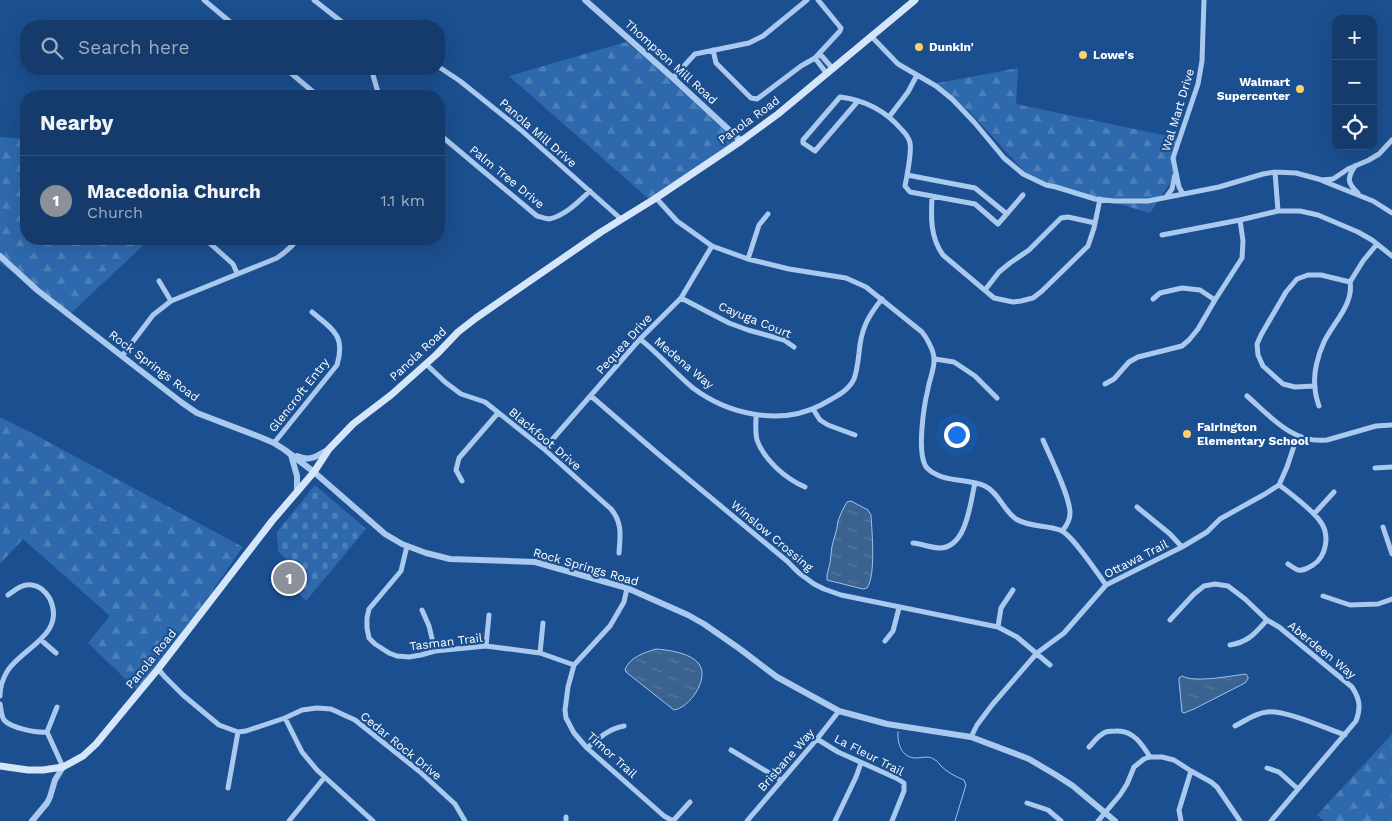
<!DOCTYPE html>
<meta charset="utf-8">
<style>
:root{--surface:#143b6b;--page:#214673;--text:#f1f3f6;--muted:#9dadc1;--line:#33557e;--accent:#8c9099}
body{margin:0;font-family:"Work Sans",sans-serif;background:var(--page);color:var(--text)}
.controls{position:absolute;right:15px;top:15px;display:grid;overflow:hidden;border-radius:10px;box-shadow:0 5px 20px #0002}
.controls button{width:45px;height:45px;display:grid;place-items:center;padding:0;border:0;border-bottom:1px solid var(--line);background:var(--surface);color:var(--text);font:25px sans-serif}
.you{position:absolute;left:956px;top:434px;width:18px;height:18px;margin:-12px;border:4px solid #fff;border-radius:50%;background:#1a73e8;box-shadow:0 0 0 8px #1a73e833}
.badge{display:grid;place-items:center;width:32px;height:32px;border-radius:50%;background:var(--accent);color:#fff;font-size:16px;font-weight:700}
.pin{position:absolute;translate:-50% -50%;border:2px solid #fff;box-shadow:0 1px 5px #0006}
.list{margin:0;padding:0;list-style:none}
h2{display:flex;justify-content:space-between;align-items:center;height:65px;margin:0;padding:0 20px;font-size:21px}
h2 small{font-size:16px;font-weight:400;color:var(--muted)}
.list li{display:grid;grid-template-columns:32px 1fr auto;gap:15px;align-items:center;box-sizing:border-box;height:90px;padding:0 20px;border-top:1px solid var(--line)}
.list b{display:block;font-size:19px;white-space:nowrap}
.list p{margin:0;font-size:16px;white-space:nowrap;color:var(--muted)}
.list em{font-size:16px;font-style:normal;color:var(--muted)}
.icon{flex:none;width:28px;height:28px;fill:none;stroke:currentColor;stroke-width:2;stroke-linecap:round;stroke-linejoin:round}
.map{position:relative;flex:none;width:1392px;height:821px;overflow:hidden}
.search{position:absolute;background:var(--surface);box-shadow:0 5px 20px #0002;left:20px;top:20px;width:425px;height:55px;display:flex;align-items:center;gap:12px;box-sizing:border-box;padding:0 18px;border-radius:20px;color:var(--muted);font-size:19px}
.panel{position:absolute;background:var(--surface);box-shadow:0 5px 20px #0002;left:20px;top:90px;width:425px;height:155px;border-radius:20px}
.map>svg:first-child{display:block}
.forest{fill:url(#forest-firs)}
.cemetery{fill:url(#cemetery-stones)}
.water{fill:url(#water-ripples);stroke:#9cc4f0}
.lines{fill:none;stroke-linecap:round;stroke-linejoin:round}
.stream{stroke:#9cc4f0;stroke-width:1}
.minor{stroke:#a9c9ee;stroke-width:5}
.tertiary{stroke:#a9c9ee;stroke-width:6}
.secondary{stroke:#d6e6fa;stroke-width:7}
.poi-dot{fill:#ffd166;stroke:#1b4f8f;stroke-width:2}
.labels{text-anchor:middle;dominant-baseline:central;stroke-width:4.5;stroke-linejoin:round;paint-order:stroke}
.poi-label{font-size:12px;font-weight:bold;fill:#fff;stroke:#1b4f8f;text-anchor:start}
.street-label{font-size:12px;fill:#fff;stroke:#1b4f8f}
</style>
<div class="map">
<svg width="1392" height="821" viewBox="0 0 1392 821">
<defs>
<pattern id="forest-firs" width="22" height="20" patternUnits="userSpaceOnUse" patternTransform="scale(1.25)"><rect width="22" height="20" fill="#2e69ad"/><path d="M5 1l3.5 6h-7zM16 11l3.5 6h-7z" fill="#4d80b9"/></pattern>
<pattern id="cemetery-stones" width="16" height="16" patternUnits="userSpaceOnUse" patternTransform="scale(1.25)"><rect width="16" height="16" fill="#2e69ad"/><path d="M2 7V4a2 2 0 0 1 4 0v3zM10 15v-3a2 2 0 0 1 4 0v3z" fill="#4d80b9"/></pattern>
<pattern id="water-ripples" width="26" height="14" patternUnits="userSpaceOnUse" patternTransform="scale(1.25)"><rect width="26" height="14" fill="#3c6290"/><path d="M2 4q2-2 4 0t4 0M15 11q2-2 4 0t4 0" fill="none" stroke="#597aa1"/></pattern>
</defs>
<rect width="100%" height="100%" fill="#1b4f8f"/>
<path class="forest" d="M626 42 744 138 650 200 509 76Z
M1018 68 1016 104 1177 138 1176 174 1150 213 1030 178 969 111 933 84Z
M0 137 26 139V239H150L69 315 43 299 21 278 0 263Z
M0 417 28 431 243 547 157 670 137 690 88 643 110 616 23 539 0 564Z
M1392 734V821H1324L1317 815Z"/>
<path class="cemetery" d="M315 485 366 529 306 601 293 587 297 582 289 574 292 571 285 565 288 561 278 551 277 532Z"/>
<path class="water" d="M851 501 868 510 871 515C872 533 876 575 867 588L863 589 827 580V575L830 563 832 546 837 528 838 521 842 511 847 502Z
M656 649C669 650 691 653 699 664 710 679 689 708 674 710L626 672 625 669C631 657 643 653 656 649Z
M1246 674 1248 677V679L1245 683 1194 709 1184 713 1182 712 1179 681V678L1182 676C1195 683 1230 676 1246 674Z"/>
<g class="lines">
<path class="stream" d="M898 732C897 744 902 758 916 758 923 758 929 755 935 760 938 761 939 764 941 766 947 772 956 777 964 780L966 785 955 821"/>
<path class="minor" d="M204 0 235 26
M314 0 347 26
M872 37 898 64 936 86 952 99 974 122 1004 158 1023 174 1046 185 1056 187 1095 199 1114 201H1148L1219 187 1263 174 1275 172 1296 173 1322 180 1333 179 1348 169 1369 160 1379 154 1392 140
M713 50 716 63 751 98 757 99 801 66 815 58 840 31 841 28 818 0
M820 54 833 69
M815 58 827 74
M439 67 460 81 521 130 621 219
M286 69 318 96
M374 69 373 75 379 96
M673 78 695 54 749 43 763 36 807 0
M858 101 815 151 803 143V140L840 97C865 100 886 111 902 130 905 133 909 138 910 143 912 153 907 175 905 186L910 192 975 204 998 224 1023 195
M889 117 908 92 917 75
M439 134 537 216C541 217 546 219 549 219 565 216 579 201 590 191
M1355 166C1347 178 1347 183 1358 193
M1275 172 1278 211
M907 175 975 188 1007 214
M1323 181 1373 201 1392 213
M1183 194 1179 187 1173 158 1198 84 1202 61 1204 0
M932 196C931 217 930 237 943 255L994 298 1013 302 1021 301 1033 298 1042 291 1088 246 1094 228 1100 199
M1166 197 1172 189 1175 175
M656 198 677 221 712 246 748 259 789 269 846 278 866 287 922 332C927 338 934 351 934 359 935 367 929 381 928 389 924 405 916 455 927 468 942 483 967 478 985 486 999 493 1003 510 1016 519 1029 527 1046 525 1060 530 1071 533 1098 574 1106 585
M1162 235 1240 220 1278 211H1300L1318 215 1358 232 1372 240 1392 256
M205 239 233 264 237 273
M748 259 759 225 768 214
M159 281 171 301
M985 290 999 272 1010 263 1029 250 1061 218 1068 217 1095 223
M681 298 729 323 748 330 784 340 794 347
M1153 299 1160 293 1182 288 1200 290 1215 300
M640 339C659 354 675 373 693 388 729 415 781 426 821 405 833 398 848 392 854 379 857 371 858 362 859 353 861 330 867 317 882 299
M122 356 153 315 171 301 277 258C284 253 293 247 296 239
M935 359 954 362 975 376 997 398
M426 364 445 382 461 394 485 402 544 449 611 509C623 523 620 537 619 553
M1105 384 1114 379 1129 362 1138 357 1182 346 1189 340 1198 329 1215 300 1242 258 1243 241 1240 220
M1314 386 1295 387 1283 384 1263 366 1258 355 1257 344 1261 335 1286 292 1297 279 1308 275H1321L1350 282
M591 396 657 453 787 561 799 573 814 584 824 589 841 595 998 627 1017 637 1050 665
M1247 396C1270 416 1293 444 1327 440L1376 426 1392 425
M1319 406C1317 400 1315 394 1315 387 1313 373 1318 355 1324 342 1333 323 1354 304 1350 282L1363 261 1377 244
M813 409 820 420 828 425 855 435
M756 416C756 423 755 432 757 440 764 460 786 479 805 487
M1043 440C1050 457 1070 496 1070 513 1070 520 1067 525 1063 530
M274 443 337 365C346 335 332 329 312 312
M544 449 640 339 681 298 712 246
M1375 468 1392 467
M462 481 456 470 459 458 498 413
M1279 485C1289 492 1313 511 1320 521 1330 534 1327 556 1313 565 1308 568 1304 571 1298 570 1295 569 1291 566 1288 564
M1137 507 1170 534 1182 547
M1314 514 1334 492
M1383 527 1392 554
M913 543C922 544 932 548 940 548 967 547 970 503 975 483
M407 546 401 571 369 609 367 618V628L369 638 375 644 389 653 397 656 409 657 421 655 435 651 486 646 540 653 574 665
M627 588 624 602 610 626 574 665 568 687 565 710 566 718 574 733 587 748 664 816 673 821
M1323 596 1350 605 1378 604 1392 599
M422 610 429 626 435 651
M1170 620 1194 594 1204 586 1215 584 1228 586 1245 599 1267 620 1279 627 1352 687C1360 699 1361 708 1356 721L1271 821
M998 627 1001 608 1013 590
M41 640 56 653
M885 641 893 631 899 608
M1230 645C1249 642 1255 633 1267 620
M486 646 489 615
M540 653 543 623
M158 669 165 677 183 695 219 725 238 732 246 731 285 718 302 710 317 708 331 709 355 720 419 771 455 804 465 821
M0 696C0 686 3 678 8 670 24 647 66 634 50 599 46 592 40 586 32 585 23 583 15 590 8 595
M0 704C1 709 1 715 4 720 11 728 36 733 47 732
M285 718 302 752 317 770 373 821
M1235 726C1245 721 1255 713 1267 712 1286 710 1325 728 1345 735
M47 732 63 767
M47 732 57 707
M971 737 977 725 992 705 1037 653 1064 633 1106 585 1182 547 1207 532 1220 519 1265 494 1279 485 1287 467 1297 437
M817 739 838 752 896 778 904 783V791L892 821
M1089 747C1093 743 1096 738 1101 735 1105 731 1110 731 1116 731 1133 730 1142 744 1150 757
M587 748C599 738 608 729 624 726
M731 750 781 780
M1267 768 1279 772 1298 789
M228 788 238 732
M1027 803 1048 810 1061 821
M289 821 324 778
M566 821V817
M673 821 690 802
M747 821 817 739 839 711
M835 821 856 777 861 763
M1098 821 1120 795 1127 784 1134 767 1144 759 1150 757H1162L1174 760 1191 771 1211 782 1217 787 1240 821
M1181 821 1179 810 1191 771"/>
<path class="tertiary" d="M585 0 673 78 741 141
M0 256 37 290 181 402 197 413 260 437 274 443 285 450 314 472 385 534 402 544 426 553 450 559 535 562 627 588 688 615 704 624 740 649 777 677 839 711 887 724 971 737 1029 759 1056 775 1073 786 1115 821
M291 455 297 476V492
M297 456C310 462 317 456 329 449
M32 821 47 803 50 797 55 780 63 767"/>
<path class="secondary" d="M0 766 28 770H43L63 767 83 756 96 744 158 669 272 521 314 472 329 449 353 424 391 395 437 354 458 332 476 318 601 232 656 198 741 141 778 114 915 0"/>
</g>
<g class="poi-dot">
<circle cx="919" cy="47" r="5"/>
<circle cx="1083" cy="55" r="5"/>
<circle cx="1300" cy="89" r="5"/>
<circle cx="1187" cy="434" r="5"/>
</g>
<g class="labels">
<g class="poi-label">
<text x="929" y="47">Dunkin'</text>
<text x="1093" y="55">Lowe's</text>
<text x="1290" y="82" text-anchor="end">Walmart<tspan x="1290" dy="14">Supercenter</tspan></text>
<text x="1197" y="427">Fairington<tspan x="1197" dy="14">Elementary School</tspan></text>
</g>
<g class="street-label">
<text transform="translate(671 62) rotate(42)">Thompson Mill Road</text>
<text transform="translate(1178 110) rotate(-73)">Wal Mart Drive</text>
<text transform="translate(749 120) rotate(-36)">Panola Road</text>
<text transform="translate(538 133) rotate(41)">Panola Mill Drive</text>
<text transform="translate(507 177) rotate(39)">Palm Tree Drive</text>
<text transform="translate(755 320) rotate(22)">Cayuga Court</text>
<text transform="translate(624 344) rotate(-48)">Pequea Drive</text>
<text transform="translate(418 354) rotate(-43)">Panola Road</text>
<text transform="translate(684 363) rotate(40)">Medena Way</text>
<text transform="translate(154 366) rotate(37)">Rock Springs Road</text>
<text transform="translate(299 395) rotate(-52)">Glencroft Entry</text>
<text transform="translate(545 439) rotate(40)">Blackfoot Drive</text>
<text transform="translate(772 536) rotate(40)">Winslow Crossing</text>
<text transform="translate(1136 559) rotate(-27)">Ottawa Trail</text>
<text transform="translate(586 567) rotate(16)">Rock Springs Road</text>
<text transform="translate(446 642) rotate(-7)">Tasman Trail</text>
<text transform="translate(1322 650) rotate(39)">Aberdeen Way</text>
<text transform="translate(151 659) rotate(-51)">Panola Road</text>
<text transform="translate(401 746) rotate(39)">Cedar Rock Drive</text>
<text transform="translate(612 755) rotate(42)">Timor Trail</text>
<text transform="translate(869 755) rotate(27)">La Fleur Trail</text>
<text transform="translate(786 760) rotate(-49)">Brisbane Way</text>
</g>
</g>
</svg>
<div class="controls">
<button>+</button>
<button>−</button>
<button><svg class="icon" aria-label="locate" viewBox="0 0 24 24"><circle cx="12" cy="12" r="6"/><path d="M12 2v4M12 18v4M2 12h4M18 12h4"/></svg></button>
</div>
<div class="you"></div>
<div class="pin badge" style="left:289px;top:578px">1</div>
<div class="search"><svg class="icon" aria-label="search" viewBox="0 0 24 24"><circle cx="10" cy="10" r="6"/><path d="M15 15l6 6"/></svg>Search here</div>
<section class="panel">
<h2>Nearby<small></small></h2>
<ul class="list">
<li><span class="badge">1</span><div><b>Macedonia Church</b><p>Church</p></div><em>1.1 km</em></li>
</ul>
</section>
</div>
